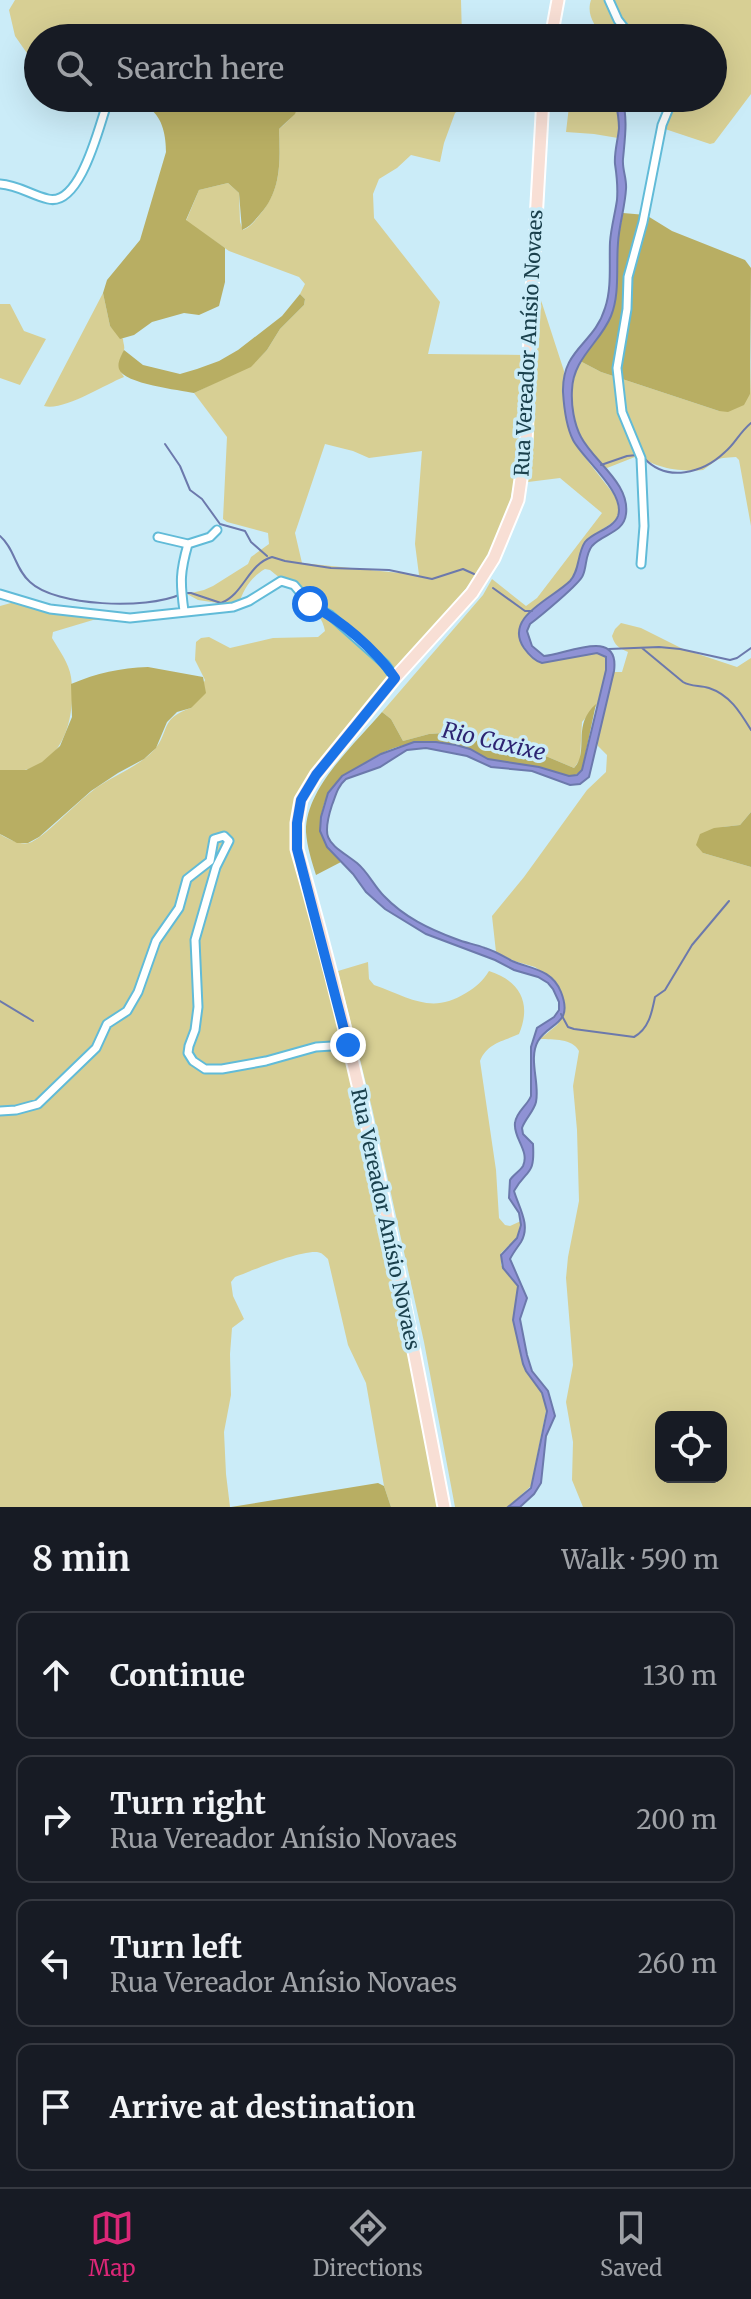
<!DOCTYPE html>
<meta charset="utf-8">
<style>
:root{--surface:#171b24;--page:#242831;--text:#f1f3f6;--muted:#9ea1a6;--line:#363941;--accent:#db2777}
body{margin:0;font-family:Merriweather,serif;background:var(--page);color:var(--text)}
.controls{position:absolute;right:24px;bottom:24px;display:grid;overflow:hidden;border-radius:16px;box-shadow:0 8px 32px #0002}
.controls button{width:72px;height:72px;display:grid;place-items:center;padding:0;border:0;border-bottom:2px solid var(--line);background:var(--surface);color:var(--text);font:40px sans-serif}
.stop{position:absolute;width:24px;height:24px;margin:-18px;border:6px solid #1a73e8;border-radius:50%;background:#fff}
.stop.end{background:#1a73e8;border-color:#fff;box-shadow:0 2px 8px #0008}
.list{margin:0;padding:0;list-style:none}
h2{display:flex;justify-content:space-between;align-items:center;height:104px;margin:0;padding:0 32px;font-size:34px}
h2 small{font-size:26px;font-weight:400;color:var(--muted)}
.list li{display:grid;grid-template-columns:52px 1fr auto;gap:24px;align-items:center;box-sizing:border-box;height:128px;margin:0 16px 16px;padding:0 16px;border:2px solid var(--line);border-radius:16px}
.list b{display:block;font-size:30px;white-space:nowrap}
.list p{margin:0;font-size:26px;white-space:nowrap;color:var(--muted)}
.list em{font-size:26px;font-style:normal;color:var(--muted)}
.icon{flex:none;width:44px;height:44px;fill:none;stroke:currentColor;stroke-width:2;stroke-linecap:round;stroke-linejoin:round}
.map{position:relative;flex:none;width:751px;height:1507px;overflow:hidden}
.search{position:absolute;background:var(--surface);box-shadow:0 8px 32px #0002;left:24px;right:24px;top:24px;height:88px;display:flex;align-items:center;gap:20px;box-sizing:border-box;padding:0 28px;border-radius:44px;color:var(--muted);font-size:30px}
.sheet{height:680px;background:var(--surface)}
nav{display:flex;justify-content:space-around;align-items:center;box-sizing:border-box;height:112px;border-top:2px solid var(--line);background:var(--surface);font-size:22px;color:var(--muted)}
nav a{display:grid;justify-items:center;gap:4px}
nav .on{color:var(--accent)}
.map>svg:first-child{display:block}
.green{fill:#d7cf94;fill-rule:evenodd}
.forest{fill:#b8ae63}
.water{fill:#8f92d5;stroke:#6c79ac;stroke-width:2}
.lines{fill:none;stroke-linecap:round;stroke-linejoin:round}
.stream{stroke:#6c79ac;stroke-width:2}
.minor-casing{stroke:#61bbd8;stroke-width:11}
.primary-casing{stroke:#fff;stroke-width:15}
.minor{stroke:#fff;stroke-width:7}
.primary{stroke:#f8dfd5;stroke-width:11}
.route{stroke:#1a73e8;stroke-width:10}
.labels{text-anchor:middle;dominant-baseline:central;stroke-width:7;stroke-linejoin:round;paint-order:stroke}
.street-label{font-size:20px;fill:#1a404c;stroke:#cbecf8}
.water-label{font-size:22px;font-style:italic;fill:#2d2572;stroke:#cbecf8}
</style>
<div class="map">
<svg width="751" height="1507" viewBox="0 0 751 1507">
<rect width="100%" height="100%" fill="#cbecf8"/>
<path class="green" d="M15 0H461L462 38H314L315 31 290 26 285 38H38V69L15 36 9 10Z
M591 0H751V94L714 143 710 144 662 128 670 117 675 98H713V38H604C595 26 586 15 591 0Z
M301 98H494L478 108 461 109 455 113 444 143 440 162 411 155 397 168 379 179 373 194 374 218 440 302 428 354 525 355 519 460 507 515 496 544 470 584 425 636 309 777 292 843 310 906 322 969 346 1043 444 1507H391L384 1486 366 1383 348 1345 328 1259C323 1255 323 1253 317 1252 297 1251 254 1270 235 1277L231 1282 233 1296 244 1319 232 1328 230 1354 231 1395 224 1432 226 1474 230 1507H0V834C7 839 20 845 29 843 43 839 77 802 91 792 110 776 136 769 153 751 171 732 158 719 191 708L205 680 195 660 196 642 201 638 209 637 230 648 273 638 318 637 325 631C322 608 287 584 270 570L265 569C251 577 243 590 238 606L198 600 187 594 204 590 213 586 248 564 251 557 269 544 268 533 227 522 223 519 227 437 194 393 225 378 259 358 267 350 280 329 304 305 305 299 300 294 305 284 299 277 229 251 186 221 199 190 228 183 239 193 240 222 243 230C250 227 253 223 258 217 282 189 280 165 279 129 290 120 297 112 301 98ZM325 444 353 451 369 458 422 451 415 544 419 575 302 563 295 533Z
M570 98H615L619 118 618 138 594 134 566 132Z
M537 288 564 371 563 394 567 421 580 451 612 492 618 502 619 512 615 521 595 534 570 581 523 620 519 631V639L533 659H565L597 653 606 657V670L597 705 582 722 580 759 574 768 548 757 479 742 458 732 429 734 403 741 391 719 382 712 483 595 492 579 526 606 537 598 602 513 560 478 528 482 533 420Z
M103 293 110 326 123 339C123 343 125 346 124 350 122 363 115 363 124 377 104 385 64 411 44 406Z
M10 304 24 331 46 339 20 385 0 378V304Z
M580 361 601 372 719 411 750 394 751 362V526L739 460 736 457C713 458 720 459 703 470 684 472 654 469 640 455L607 468 603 466C598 460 591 453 586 446 571 424 565 384 580 361Z
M22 600 109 619 93 620 53 632 52 638C59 650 69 663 71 677 76 712 66 761 25 770 18 771 8 770 0 770V606Z
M621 623 641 628 683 649 737 667 751 658V812L740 825 723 827 703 853 751 867V1507H583L572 1480 573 1442 566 1402 573 1365 566 1278 568 1257 579 1201 577 1130 573 1086 579 1051C572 1038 554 1040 540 1039L557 1025 562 1017 561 990 555 981 535 967 514 961 496 952 492 916 524 877 587 790 606 772 607 755 598 746 597 742 614 672H622L628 652C619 648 615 646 612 636L615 629ZM661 1417H721V1477H661Z
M368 962 369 979 374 985C409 997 431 1015 466 993 476 987 483 981 489 971 520 981 532 1003 519 1034 504 1041 487 1043 480 1061L496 1170 499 1218 505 1225 510 1226 521 1221 517 1238 501 1253V1265L518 1286 513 1320 523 1364 526 1371 542 1393 547 1406 531 1486 508 1507H455L424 1342 372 1108 338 971Z"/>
<path class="forest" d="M133 98H301L295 114 279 129C280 159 282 189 261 213 255 220 251 226 242 230L239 193 228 183 199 190 186 220 225 248V282L219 306 199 315 184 313 152 322 134 335 120 339 110 326 103 293 107 280 140 240 166 152C166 137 163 118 150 109 144 104 138 104 133 98Z
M623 213 646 215 672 231 745 260 751 268 750 394 744 405 728 412 719 411 601 372 580 361 599 337 612 314 615 302 618 240Z
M300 294 305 299 304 305 280 329 267 350 251 367 194 393C180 390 124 384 119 369 117 363 121 356 124 350L143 365 180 374 197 369 219 361 238 350 282 316Z
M148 667 203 677 206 693 191 708 177 712 167 722 156 748 144 759 118 773 91 791 39 837 28 843H17L0 834V770H26L42 762 60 746 72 717 71 684C97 673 120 668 148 667Z
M596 704 582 770 574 776C562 776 550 769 538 767 522 763 505 765 489 759 482 757 475 751 468 748 437 739 407 740 378 755 373 758 368 762 363 765 343 775 329 785 323 808 316 831 325 846 341 862L316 875C312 862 307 847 306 832 305 788 355 744 382 712L391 719 403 741 429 734 458 732 479 742 548 757 574 768C590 751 571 726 596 704Z
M751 812V867L703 853 696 845 700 834 714 828 740 825Z
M378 1483 384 1486 391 1507H231Z"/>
<path class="water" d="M615 98H622C628 119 625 137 623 159 622 169 627 179 626 189 625 207 619 225 618 243 616 266 620 294 611 316 600 343 573 358 572 390 571 405 574 424 581 437 594 462 630 483 626 514 624 533 602 534 592 546 585 555 587 566 583 575 581 583 538 618 530 624L527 631 532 646 544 656C567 654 620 627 614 671L589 777 580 784 570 785 532 771 491 767 467 756 426 748 407 750 380 767 346 779C337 787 336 795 332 805 320 842 329 842 357 863 368 872 374 886 384 896 404 917 429 929 456 939 465 943 475 944 485 948 495 951 503 956 512 961 531 969 552 969 561 992 574 1025 549 1022 538 1041 528 1059 540 1083 536 1102 534 1111 525 1119 522 1128L523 1134 533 1144C535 1177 527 1168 514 1191 519 1208 531 1225 521 1242 517 1248 513 1253 510 1259L527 1298 520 1319 527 1355 532 1371 548 1391 555 1416 546 1436 541 1483 534 1494 520 1507H508L531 1488 547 1411 542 1393 526 1371 523 1364 513 1320 518 1286 503 1268 501 1255 517 1238 521 1225 519 1213 509 1198 510 1180C513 1175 520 1171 523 1166 530 1151 513 1138 515 1123 516 1112 527 1106 531 1096V1047L537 1028 554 1017 559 1010V1002L553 989 548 983 538 977 514 970 495 960 426 934 385 909 366 892 353 874 327 847 320 831 321 817 328 793 342 776 381 754 414 742H436L456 745 470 749 488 759 539 767 569 776 577 775 582 770 606 670V657L597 653 542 663C534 661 529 655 524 648 503 617 552 599 570 581 580 570 577 554 585 542 593 532 613 529 618 516 626 493 583 459 573 440 566 426 564 408 563 392 562 348 594 345 605 308 612 288 609 263 610 242 611 228 615 214 617 200 618 187 617 177 615 164 614 152 618 140 619 128 619 118 617 108 615 98Z"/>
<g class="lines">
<path class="stream" d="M165 444 180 466 190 490 202 499 220 524 245 531 251 542 267 556
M644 458C667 483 703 473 725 452 735 444 739 433 751 423
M601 465 627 456 637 455
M0 536C15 549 15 569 30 582 56 607 147 609 179 595
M493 588 525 611H532
M184 593H191L221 603C244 594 248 564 272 557L285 561 331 568 389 570 432 579 463 569 474 574
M642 648 683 682C691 687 700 685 709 688 730 695 740 712 751 730
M609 649 659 647 680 649 730 660 737 658 751 648
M0 1001 33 1021
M561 1014 568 1027 574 1029 634 1037C649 1029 652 1012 655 997L665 990 692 945 729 901"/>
<g class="minor-casing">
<path id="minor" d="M609 0 618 20 632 38
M0 184C18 185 31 195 48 199 79 207 98 131 105 110
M158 537 188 544
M641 564 644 526 641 458 622 412 617 368 627 309 628 277 643 222 662 125 669 108V98
M0 594 50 609 130 618 233 607 249 601 281 581 294 585 310 604 330 615 385 664 395 678
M184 611C180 582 180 572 188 544L210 537 217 530
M0 1111 16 1110 38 1104 96 1048 107 1024 127 1011 138 992 156 941 179 908 187 879 210 861 214 839 224 836 229 841 216 867 195 940 198 1007 195 1030 189 1046 188 1053 193 1061 205 1069H222L266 1061 316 1047 348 1045"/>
</g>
<g class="primary-casing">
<path id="primary" d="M551 38 558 0
M444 1507C402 1286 360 1065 297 849V823L301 800 316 775 395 678 472 593 494 558 518 500 526 444 531 308 543 98"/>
</g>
<use href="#minor" class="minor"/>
<use href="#primary" class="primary"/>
</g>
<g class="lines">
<path class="route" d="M310 604C342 621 374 648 395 678L316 775 301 800 297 823V849L348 1045"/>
</g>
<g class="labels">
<g class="street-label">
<text transform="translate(528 343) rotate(-87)">Rua Vereador Anísio Novaes</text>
<text transform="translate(386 1219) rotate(78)">Rua Vereador Anísio Novaes</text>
</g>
<g class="water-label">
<text transform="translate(494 741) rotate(13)">Rio Caxixe</text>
</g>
</g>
</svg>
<div class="controls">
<button><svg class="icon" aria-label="locate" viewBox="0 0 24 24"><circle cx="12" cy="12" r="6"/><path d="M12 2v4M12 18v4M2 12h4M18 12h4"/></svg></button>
</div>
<div class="stop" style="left:310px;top:604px"></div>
<div class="stop end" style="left:348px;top:1045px"></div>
<div class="search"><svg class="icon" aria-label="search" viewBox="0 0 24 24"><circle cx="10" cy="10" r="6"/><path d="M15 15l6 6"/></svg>Search here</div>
</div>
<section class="sheet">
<h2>8 min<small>Walk · 590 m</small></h2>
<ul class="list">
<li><svg class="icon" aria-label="ahead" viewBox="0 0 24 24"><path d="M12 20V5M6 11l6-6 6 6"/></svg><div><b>Continue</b></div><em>130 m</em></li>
<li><svg class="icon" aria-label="right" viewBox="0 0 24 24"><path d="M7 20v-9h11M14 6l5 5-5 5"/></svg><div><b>Turn right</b><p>Rua Vereador Anísio Novaes</p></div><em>200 m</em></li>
<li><svg class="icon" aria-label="left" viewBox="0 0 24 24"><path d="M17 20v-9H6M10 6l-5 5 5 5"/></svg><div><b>Turn left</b><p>Rua Vereador Anísio Novaes</p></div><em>260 m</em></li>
<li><svg class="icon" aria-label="arrive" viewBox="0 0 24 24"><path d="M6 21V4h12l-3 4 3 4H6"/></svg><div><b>Arrive at destination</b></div></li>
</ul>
</section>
<nav>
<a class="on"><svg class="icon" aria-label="map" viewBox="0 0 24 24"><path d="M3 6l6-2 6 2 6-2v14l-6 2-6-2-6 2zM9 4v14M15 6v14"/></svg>Map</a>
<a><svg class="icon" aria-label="directions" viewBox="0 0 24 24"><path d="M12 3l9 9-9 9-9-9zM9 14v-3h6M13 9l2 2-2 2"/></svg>Directions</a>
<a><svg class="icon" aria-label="saved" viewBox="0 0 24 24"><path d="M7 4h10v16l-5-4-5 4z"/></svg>Saved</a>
</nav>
